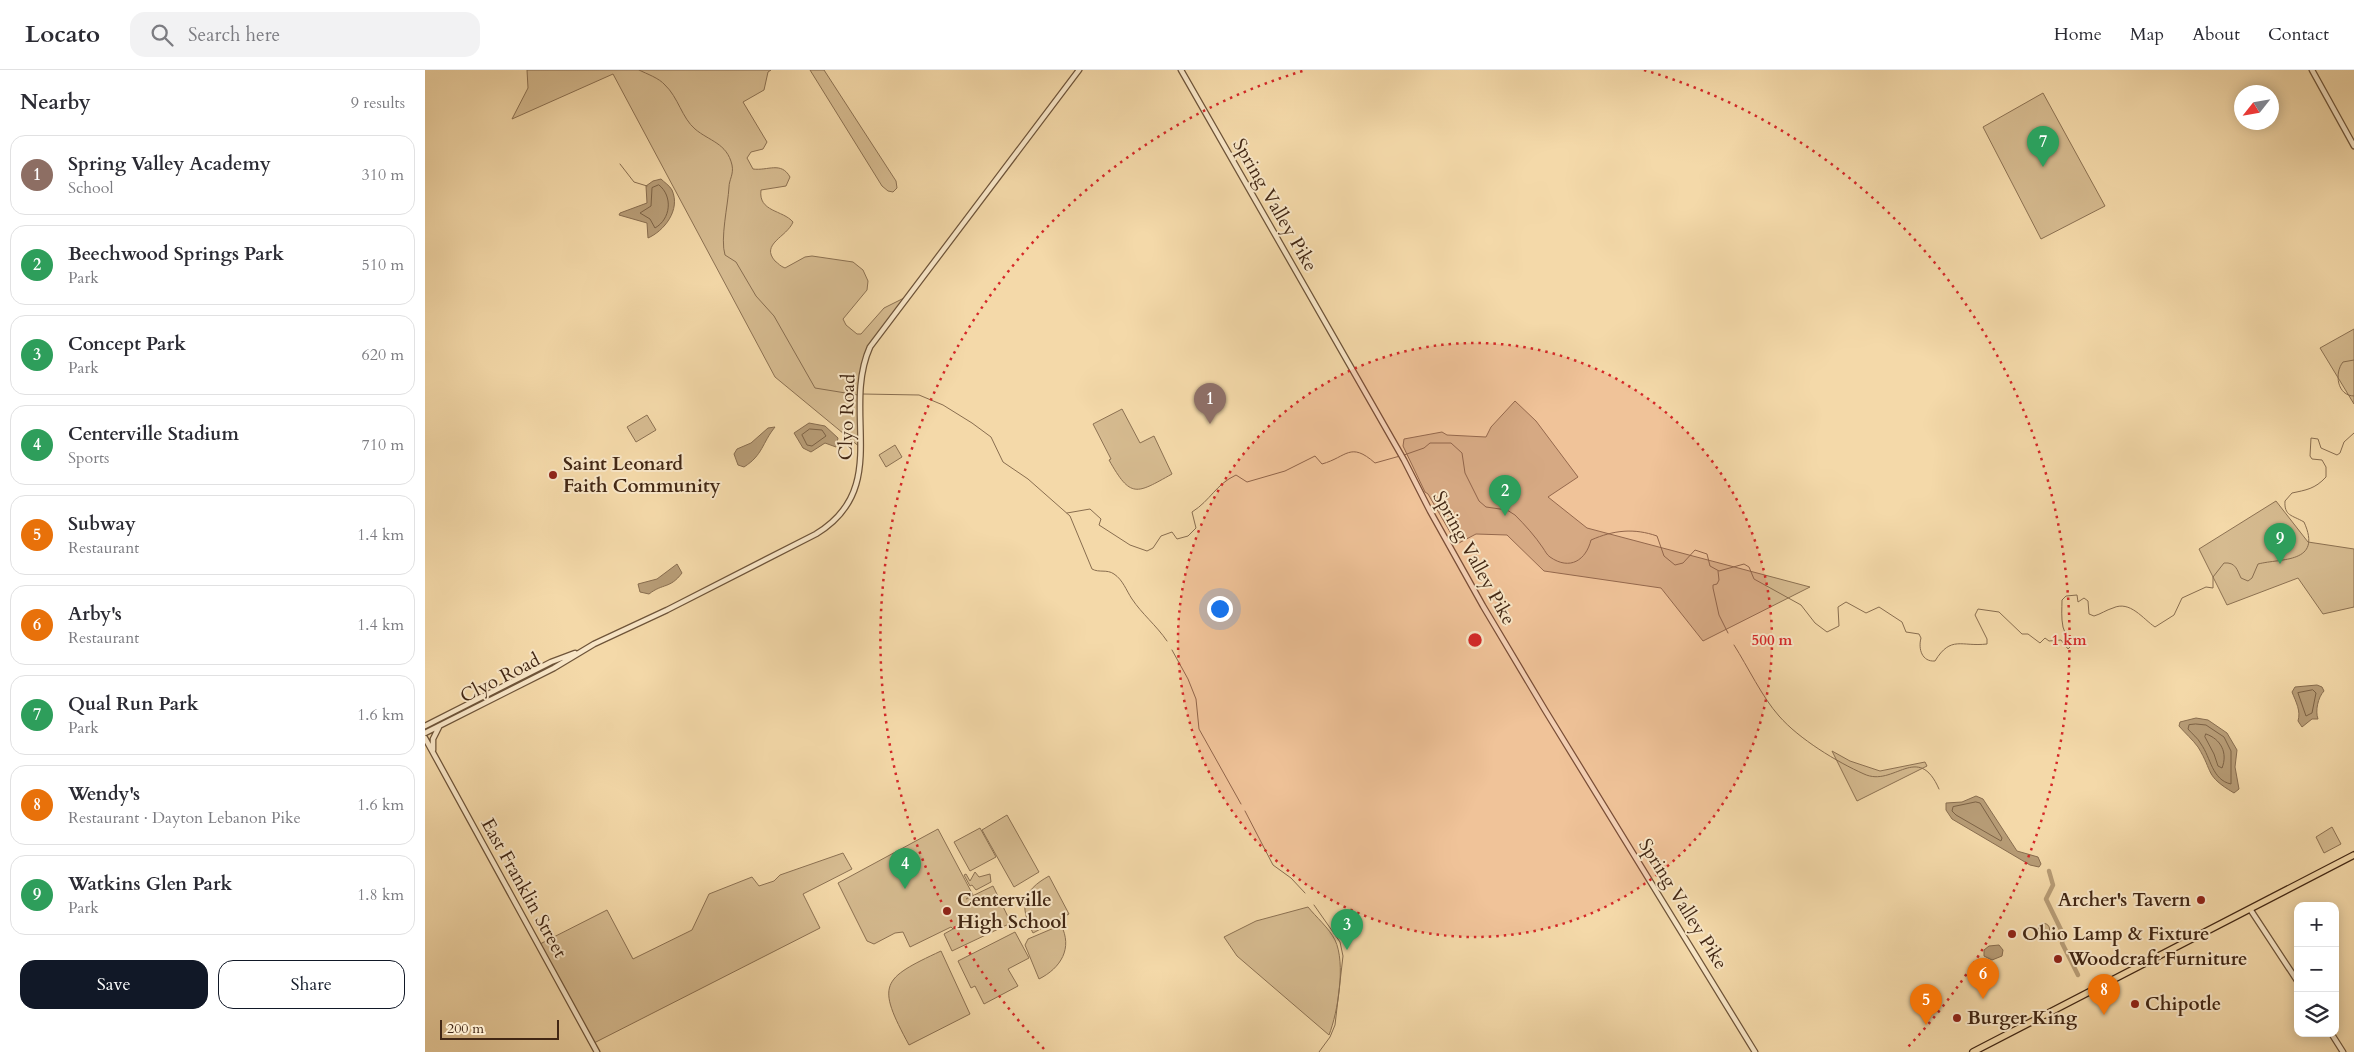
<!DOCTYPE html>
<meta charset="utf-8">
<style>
:root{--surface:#fff;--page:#f2f2f3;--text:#2b2b33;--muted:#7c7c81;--line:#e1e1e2;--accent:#111827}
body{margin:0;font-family:Cardo,serif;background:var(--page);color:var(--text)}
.controls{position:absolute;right:15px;bottom:15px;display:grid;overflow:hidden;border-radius:10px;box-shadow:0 2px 12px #0003}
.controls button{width:45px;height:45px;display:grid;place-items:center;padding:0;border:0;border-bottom:1px solid var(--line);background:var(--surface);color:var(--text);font:25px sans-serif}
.compass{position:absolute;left:1809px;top:15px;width:45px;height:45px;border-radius:50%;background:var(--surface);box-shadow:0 2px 12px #0003;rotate:239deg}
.scale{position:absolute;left:15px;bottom:12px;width:119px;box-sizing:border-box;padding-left:5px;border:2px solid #422714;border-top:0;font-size:14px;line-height:18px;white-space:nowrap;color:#422714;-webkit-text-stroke:4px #f8e6c7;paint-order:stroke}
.you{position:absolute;left:794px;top:538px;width:18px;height:18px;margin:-12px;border:4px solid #fff;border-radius:50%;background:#1a73e8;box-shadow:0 0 0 8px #1a73e833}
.badge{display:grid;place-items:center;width:32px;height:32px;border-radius:50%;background:var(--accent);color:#fff;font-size:16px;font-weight:700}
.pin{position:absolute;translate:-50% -41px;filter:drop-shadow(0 1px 2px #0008)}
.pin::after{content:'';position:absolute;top:26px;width:18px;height:15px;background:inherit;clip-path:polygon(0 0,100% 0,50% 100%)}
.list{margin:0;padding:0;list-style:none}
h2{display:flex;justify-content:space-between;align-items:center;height:65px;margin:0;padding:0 20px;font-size:21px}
h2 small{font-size:16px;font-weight:400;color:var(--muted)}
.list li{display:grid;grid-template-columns:32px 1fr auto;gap:15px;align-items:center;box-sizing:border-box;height:80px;margin:0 10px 10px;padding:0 10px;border:1px solid var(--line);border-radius:15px}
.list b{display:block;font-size:19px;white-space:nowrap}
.list p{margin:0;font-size:16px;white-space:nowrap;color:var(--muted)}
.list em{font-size:16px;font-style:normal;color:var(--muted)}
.actions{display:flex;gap:10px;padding:15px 20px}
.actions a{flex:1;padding:11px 0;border:1px solid var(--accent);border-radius:15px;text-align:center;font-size:18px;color:var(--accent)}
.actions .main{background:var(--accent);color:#fff}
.icon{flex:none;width:28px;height:28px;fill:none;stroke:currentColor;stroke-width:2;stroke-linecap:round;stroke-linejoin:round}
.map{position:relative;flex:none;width:1929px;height:982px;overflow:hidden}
header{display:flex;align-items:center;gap:30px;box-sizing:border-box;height:70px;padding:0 25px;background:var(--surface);border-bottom:1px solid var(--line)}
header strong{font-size:24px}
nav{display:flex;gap:28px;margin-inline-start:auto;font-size:18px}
.search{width:350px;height:45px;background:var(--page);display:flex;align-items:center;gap:12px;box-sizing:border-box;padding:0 18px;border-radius:15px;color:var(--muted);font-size:19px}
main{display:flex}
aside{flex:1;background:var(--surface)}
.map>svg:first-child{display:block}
.green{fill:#d6bb90;stroke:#8c7152}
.water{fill:#b79c76;stroke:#886d4f}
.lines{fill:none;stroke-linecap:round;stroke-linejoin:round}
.shore{stroke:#7c6245;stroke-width:1}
.stream{stroke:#886d4f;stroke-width:1}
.canal{stroke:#b79c76;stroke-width:4.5}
.tertiary-casing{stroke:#6e5439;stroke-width:7}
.primary-casing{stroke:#422714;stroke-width:8}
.tertiary{stroke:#f8e6c7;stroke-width:4.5}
.primary{stroke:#f4d9a9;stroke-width:5.5}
.ring{fill:none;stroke:#d62828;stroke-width:2.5;stroke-dasharray:2.5 5}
.poi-dot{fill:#8f2418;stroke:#f8e6c7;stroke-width:2}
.labels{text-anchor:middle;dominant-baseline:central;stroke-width:4;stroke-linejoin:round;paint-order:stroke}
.street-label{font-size:19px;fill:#422714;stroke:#f8e6c7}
.poi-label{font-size:19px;font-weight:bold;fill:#422714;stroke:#f8e6c7;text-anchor:start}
.centre{fill:#d62828;stroke:#f8e6c7;stroke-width:2.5}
.ring-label{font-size:15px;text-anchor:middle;font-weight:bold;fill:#d62828;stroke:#f8e6c7;stroke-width:4;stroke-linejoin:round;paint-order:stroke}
</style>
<header>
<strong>Locato</strong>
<div class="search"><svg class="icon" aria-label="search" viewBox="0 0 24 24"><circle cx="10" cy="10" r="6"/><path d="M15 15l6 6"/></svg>Search here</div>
<nav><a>Home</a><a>Map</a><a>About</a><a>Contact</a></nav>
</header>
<main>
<aside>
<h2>Nearby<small>9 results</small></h2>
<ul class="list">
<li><span class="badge" style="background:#8d6e63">1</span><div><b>Spring Valley Academy</b><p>School</p></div><em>310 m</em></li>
<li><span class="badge" style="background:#2e9e5b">2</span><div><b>Beechwood Springs Park</b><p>Park</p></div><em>510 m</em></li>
<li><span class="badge" style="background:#2e9e5b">3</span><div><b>Concept Park</b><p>Park</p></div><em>620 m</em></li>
<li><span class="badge" style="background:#2e9e5b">4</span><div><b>Centerville Stadium</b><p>Sports</p></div><em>710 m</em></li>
<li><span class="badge" style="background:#e8710a">5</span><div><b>Subway</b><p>Restaurant</p></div><em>1.4 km</em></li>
<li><span class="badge" style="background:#e8710a">6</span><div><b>Arby's</b><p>Restaurant</p></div><em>1.4 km</em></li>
<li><span class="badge" style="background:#2e9e5b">7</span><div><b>Qual Run Park</b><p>Park</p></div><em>1.6 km</em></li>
<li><span class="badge" style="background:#e8710a">8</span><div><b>Wendy's</b><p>Restaurant · Dayton Lebanon Pike</p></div><em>1.6 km</em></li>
<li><span class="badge" style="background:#2e9e5b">9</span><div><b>Watkins Glen Park</b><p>Park</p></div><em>1.8 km</em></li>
</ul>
<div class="actions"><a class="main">Save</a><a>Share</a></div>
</aside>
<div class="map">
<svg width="1929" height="982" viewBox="0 0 1929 982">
<rect width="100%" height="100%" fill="#f4d9a9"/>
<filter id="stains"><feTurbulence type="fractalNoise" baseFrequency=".004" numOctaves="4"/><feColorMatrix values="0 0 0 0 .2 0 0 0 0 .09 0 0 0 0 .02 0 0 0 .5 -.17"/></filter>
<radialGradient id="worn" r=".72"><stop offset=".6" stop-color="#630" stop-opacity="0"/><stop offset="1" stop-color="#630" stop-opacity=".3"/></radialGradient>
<path class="green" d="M102 0H346L343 2 339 20 318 32 342 72 338 79 326 82 322 88 328 99C343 101 356 91 365 107L361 116 336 120C333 142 358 140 368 152 362 167 335 174 350 191 354 194 355 196 360 198L380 187 387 186 428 192 438 200 443 211 442 220 418 249 421 255 432 264H436L459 238 481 227 449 270 437 303 436 378 350 307 188 4 87 49 103 18Z
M385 0H399L471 111 472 118 468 122 463 121 457 116Z
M1618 23 1680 136 1616 169 1558 57Z
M1929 259V334L1895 278Z
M1090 331 1111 351 1153 407 1123 427 1162 458 1385 517 1278 571 1236 518 1119 501 1082 465 1051 464 1032 474 1003 424 1000 422 978 376 979 369 1017 362 1022 365 1061 367 1066 357Z
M697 339 715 373 729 366 747 404C711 424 706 429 684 390L686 389 668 354Z
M222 345 231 360 211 372 202 357Z
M470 375 477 387 461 397 454 385Z
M1851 431 1883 472 1929 479V537L1898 544 1873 508 1802 535 1774 479Z
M1407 681 1425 691 1455 701 1500 692 1502 696 1432 731Z
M582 745 614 802 589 817 557 760Z
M1907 757 1916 774 1899 783 1891 767Z
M555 758 571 787 545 801 529 772Z
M513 759 548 825 541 829 568 816 586 853 527 881 519 864 537 854 528 859 526 857 485 877 478 862 470 863 449 874 442 871 413 813Z
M418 783 427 799 378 824 395 858 167 974 113 875 182 840 208 889 267 860 284 824 327 807 334 816 349 811 355 805Z
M550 802 554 807 565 804 566 812 551 820 547 815 545 816 539 805 541 804 545 811Z
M624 806 644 844 608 863C594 836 597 821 624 806Z
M883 837C891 847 904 858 910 870 921 893 913 942 904 965L812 886 799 867 831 851Z
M1613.5 859a5.5 5.5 0 1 1 11 0a5.5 5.5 0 1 1-11 0Z
M636 855C648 878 636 898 614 909L600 875 603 869Z
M590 862 604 888 583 899 593 916 559 934 550 916 546 918 533 891Z
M516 881 545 944 484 975C451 914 456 909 516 881Z"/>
<path class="water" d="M236 109C239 112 245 116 247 120 256 140 239 161 223 168L222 153 194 145 195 143 222 133 221 116 228 111Z
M384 353 400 356 413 368 411 377 400 373 386 382 378 378 369 363Z
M350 357C337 373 338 385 319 397L313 395 309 384 312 379 326 373 343 358Z
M252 494 257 503C245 519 238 513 224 524L215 522 213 514 232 509Z
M1892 615 1897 617 1899 621C1893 627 1890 641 1893 649H1887L1877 657 1873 651C1876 641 1871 632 1867 622L1870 617Z
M1771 648 1783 650 1802 663 1812 680 1810 697 1814 719 1809 723C1779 705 1789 703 1773 677 1768 670 1760 663 1754 656L1755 652Z
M1551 726 1558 729 1592 781 1613 787 1616 794 1614 797 1605 795 1527 749 1521 740V733L1537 732Z
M1574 875 1578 880 1577 886 1567 890 1559 886V880L1564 876Z"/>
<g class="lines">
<path class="shore" d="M234 115C248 126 246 149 230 158L225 149 215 143 226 136 227 118Z
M385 359 397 360 401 366 387 376 382 375 377 365Z
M1888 620 1891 623 1887 643 1881 646 1873 623Z
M1771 654 1781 655 1799 667 1806 681V714C1787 710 1786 688 1776 674 1773 668 1767 664 1763 659L1764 655Z
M1781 664C1796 669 1803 683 1797 698L1793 696 1789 684 1780 667Z
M1551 732 1555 733 1577 768 1576 771 1531 745 1527 741 1528 737Z"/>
<path class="stream" d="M214 0C222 4 234 8 240 15 253 27 257 48 270 59 284 71 302 73 307 95 309 104 304 110 304 117 303 135 295 169 300 185L311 192 331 226 349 246 390 318 433 325
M195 94 209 112 222 116
M1929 290 1918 292C1909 303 1912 326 1929 326
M437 324 494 325 518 335 547 353 566 367 578 392 603 409 645 446 667 499C674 503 682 499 689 504 698 510 701 520 707 529 717 544 731 555 742 571
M979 385 999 378 1005 373H1026L1037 383 1040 403 1054 431 1061 437 1082 440 1090 445C1100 455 1110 466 1118 478 1120 481 1122 485 1125 487 1145 501 1161 490 1166 470 1189 460 1209 458 1232 466L1239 486 1250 495 1258 493 1270 480 1282 484 1285 496 1294 501 1319 494 1324 497 1329 509 1376 535 1390 553 1402 562 1414 556 1413 537 1421 532 1441 543 1454 537 1477 552 1481 562 1494 564 1496 568C1493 579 1497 592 1510 591 1526 565 1536 577 1562 574V569L1550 545 1553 539 1574 542 1597 564H1603L1615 573 1620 568 1624 571 1636 570 1643 579 1645 577C1644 570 1640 564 1638 557 1636 548 1637 538 1637 530L1641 526 1652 525 1653 532 1659 528 1663 531 1664 544 1669 546C1676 544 1681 540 1688 538 1705 530 1718 549 1730 557L1749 545 1757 528 1781 517 1788 518V507L1799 493C1811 492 1812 500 1816 508L1823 511 1827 508 1833 494C1856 488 1898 494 1879 452 1867 445 1859 446 1860 431L1867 423C1881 420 1890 419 1901 407V397L1897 390 1887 389 1885 386 1886 368 1893 369 1896 378 1912 385 1915 383 1919 372 1929 363
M642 443 665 439 676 449 674 455 705 475 722 481 728 478 736 466 747 462 752 469 763 466 771 458 767 442C786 430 790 415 811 405L822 412 860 401 890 386 897 394C922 387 925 371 950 393L975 386
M1293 501 1294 510 1292 514 1288 515V518L1294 545 1303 563
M1309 575C1323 597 1337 627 1354 646 1374 669 1412 692 1439 704 1469 718 1493 671 1514 719
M747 580 763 609 771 629 774 659 816 734
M820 741 848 795 866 808 880 823
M889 835 915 872 918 886 910 955 905 967 894 982"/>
<path class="canal" d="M1624 801 1628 815 1621 829 1639 866 1637 873 1653 905"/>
<g class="tertiary-casing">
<path id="tertiary" d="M756 0 979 390 1005 441 1058 536 1120 640 1330 982
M1887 0 1929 76
M0 656 126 592 150 583
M0 663 129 598 169 574 242 540 391 464C467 418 416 342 445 277L654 0
M0 668 172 982
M8 680V669L14 657
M1825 839 1873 912
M1906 963 1918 982"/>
</g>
<g class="primary-casing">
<path id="primary" d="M1548 982 1929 785"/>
</g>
<use href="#tertiary" class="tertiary"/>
<use href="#primary" class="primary"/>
</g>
<circle cx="1050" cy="570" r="297" fill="#d62828" fill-opacity=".12"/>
<g class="ring">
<circle cx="1050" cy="570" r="297"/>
<path d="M619 979A594 594 0 0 1 881 0M1219 0A594 594 0 0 1 1481 979"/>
</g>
<g class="poi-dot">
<circle cx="128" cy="405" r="5"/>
<circle cx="1776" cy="830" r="5"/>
<circle cx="522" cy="841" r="5"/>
<circle cx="1587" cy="864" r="5"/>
<circle cx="1633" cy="889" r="5"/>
<circle cx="1710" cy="934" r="5"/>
<circle cx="1532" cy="948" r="5"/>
</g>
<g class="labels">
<g class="street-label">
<text transform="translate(850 135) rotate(60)">Spring Valley Pike</text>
<text transform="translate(422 347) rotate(-88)">Clyo Road</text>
<text transform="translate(1049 488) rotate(61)">Spring Valley Pike</text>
<text transform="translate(75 608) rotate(-27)">Clyo Road</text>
<text transform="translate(99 818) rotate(61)">East Franklin Street</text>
<text transform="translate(1258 834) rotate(58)">Spring Valley Pike</text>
</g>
<g class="poi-label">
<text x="138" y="394">Saint Leonard<tspan x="138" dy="22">Faith Community</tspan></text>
<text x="532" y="830">Centerville<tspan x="532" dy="22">High School</tspan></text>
<text x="1766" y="830" text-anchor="end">Archer's Tavern</text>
<text x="1597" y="864">Ohio Lamp &amp; Fixture</text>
<text x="1643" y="889">Woodcraft Furniture</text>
<text x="1720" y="934">Chipotle</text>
<text x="1542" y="948">Burger King</text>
</g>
</g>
<circle cx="1050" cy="570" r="8" class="centre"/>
<g class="ring-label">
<text x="1347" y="575">500 m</text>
<text x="1644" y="575">1 km</text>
</g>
<rect width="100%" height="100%" filter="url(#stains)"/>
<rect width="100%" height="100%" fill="url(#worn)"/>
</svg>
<div class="controls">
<button>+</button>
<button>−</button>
<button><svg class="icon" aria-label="layers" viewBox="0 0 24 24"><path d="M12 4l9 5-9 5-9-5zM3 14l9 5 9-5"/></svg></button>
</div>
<svg class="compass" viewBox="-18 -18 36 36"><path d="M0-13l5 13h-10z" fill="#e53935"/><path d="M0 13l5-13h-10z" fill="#7c7c81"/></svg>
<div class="scale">200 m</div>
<div class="you"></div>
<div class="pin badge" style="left:785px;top:354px;background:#8d6e63">1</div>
<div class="pin badge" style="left:1080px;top:446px;background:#2e9e5b">2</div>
<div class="pin badge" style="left:922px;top:880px;background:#2e9e5b">3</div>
<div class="pin badge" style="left:480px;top:819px;background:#2e9e5b">4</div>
<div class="pin badge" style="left:1501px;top:955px;background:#e8710a">5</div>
<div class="pin badge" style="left:1558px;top:929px;background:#e8710a">6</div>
<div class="pin badge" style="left:1618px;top:97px;background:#2e9e5b">7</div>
<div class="pin badge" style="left:1679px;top:945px;background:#e8710a">8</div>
<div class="pin badge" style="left:1855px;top:494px;background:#2e9e5b">9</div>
</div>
</main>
